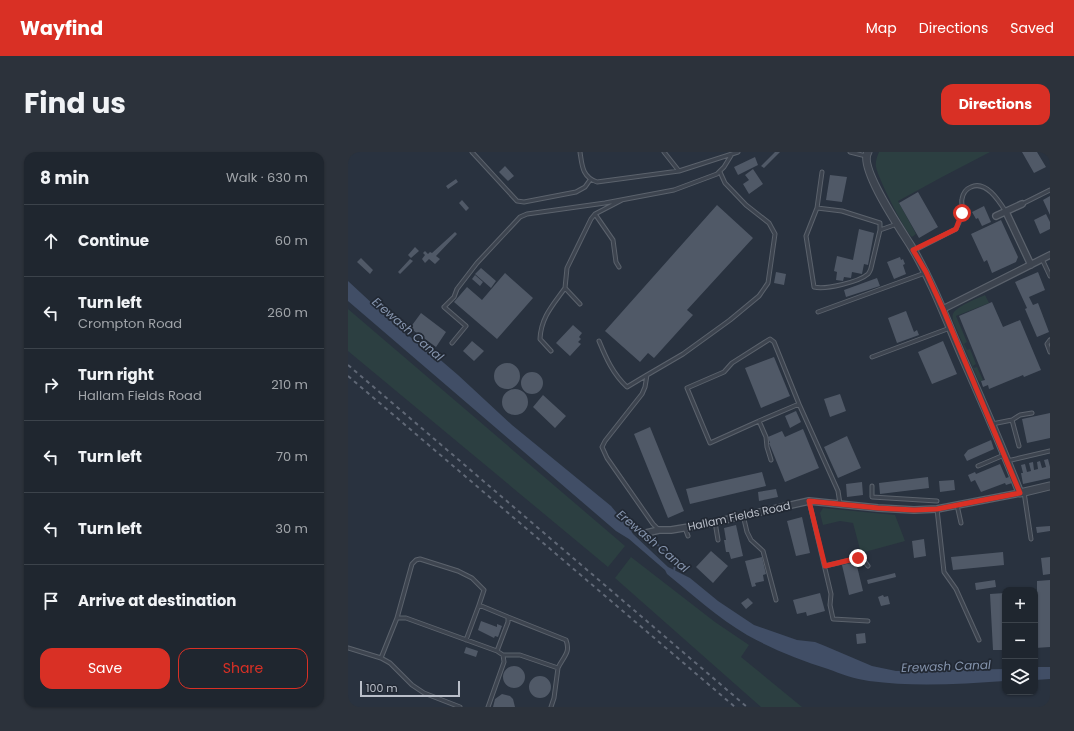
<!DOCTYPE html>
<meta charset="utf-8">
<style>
:root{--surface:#1f262f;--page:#2c323b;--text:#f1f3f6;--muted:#a1a5aa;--line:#3c434b;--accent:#d93025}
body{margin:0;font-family:Poppins,sans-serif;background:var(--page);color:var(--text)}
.controls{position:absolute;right:12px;bottom:12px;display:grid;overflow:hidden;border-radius:8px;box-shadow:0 1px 3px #0004}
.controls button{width:36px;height:36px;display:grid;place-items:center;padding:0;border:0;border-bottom:1px solid var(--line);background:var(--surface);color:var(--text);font:20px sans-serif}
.scale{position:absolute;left:12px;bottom:10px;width:100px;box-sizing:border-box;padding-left:4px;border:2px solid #babfc9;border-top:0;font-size:11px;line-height:14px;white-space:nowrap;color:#babfc9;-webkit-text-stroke:3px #222934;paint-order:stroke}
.stop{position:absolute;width:12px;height:12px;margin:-9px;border:3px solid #d93025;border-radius:50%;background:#fff}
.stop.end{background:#d93025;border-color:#fff;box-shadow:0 1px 4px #0008}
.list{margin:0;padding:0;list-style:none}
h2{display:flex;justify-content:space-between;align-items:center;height:52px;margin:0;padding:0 16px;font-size:17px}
h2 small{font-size:13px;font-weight:400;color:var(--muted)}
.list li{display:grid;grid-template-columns:26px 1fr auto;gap:12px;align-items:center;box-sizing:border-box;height:72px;padding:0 16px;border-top:1px solid var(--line)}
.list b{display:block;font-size:15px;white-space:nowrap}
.list p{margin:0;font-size:13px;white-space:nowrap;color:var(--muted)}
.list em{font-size:13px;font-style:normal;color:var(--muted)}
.actions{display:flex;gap:8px;padding:12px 16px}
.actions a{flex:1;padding:9px 0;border:1px solid var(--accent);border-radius:12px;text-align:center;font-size:14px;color:var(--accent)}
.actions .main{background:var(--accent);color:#fff}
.icon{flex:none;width:22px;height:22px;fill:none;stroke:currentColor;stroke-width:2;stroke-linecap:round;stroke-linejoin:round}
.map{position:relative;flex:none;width:702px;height:555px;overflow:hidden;border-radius:12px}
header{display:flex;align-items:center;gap:24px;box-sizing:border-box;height:56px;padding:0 20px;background:var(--accent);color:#fff}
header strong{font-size:19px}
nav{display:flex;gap:22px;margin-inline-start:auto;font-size:14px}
.intro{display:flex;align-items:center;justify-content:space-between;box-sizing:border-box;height:96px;padding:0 24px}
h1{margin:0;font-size:28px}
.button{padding:10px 18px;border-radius:12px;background:var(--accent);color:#fff;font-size:14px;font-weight:700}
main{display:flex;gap:24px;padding:0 24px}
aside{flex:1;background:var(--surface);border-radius:12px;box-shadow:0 1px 3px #0004}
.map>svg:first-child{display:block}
.green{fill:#2c3f41}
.water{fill:#414e66}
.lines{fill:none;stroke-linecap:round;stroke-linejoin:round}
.stream{stroke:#414e66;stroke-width:2}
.building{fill:#505967}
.service-casing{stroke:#5b626c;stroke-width:5}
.minor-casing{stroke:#5b626c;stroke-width:8}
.tertiary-casing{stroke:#5b626c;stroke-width:9}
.service{stroke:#3d444f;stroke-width:3}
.minor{stroke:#3d444f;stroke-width:5.5}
.tertiary{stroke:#3d444f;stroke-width:7}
.rail{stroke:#606876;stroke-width:2;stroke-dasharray:4 4;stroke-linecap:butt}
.route{stroke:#d93025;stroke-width:5}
.labels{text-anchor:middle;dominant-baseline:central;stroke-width:3.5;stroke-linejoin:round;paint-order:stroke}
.street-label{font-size:11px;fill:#babfc9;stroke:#222934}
.water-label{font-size:12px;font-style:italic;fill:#8594ad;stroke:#222934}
</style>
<header>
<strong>Wayfind</strong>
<nav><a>Map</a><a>Directions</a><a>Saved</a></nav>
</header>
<div class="intro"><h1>Find us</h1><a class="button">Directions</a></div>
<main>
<aside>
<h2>8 min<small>Walk · 630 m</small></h2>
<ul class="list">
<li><svg class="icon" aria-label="ahead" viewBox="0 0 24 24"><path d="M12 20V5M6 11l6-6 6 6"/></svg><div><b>Continue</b></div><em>60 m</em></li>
<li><svg class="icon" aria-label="left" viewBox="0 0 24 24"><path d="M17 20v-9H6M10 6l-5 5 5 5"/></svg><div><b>Turn left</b><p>Crompton Road</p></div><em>260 m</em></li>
<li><svg class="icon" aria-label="right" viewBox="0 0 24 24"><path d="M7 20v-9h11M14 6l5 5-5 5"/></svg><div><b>Turn right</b><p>Hallam Fields Road</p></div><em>210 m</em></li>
<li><svg class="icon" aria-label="left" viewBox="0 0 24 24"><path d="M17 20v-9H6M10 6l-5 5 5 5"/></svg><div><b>Turn left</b></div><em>70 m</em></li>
<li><svg class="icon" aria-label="left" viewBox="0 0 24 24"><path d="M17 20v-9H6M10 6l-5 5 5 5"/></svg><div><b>Turn left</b></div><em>30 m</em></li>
<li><svg class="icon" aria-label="arrive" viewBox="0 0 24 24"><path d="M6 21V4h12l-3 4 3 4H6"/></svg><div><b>Arrive at destination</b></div></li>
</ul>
<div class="actions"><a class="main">Save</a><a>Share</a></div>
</aside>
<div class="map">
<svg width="702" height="555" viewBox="0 0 702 555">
<rect width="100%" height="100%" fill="#29323f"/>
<path class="green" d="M531 0H642L594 25 550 49 568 82 564 85C556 78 530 26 528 15 527 10 529 5 531 0Z
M637 143 641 151 608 164 619 190 616 192 619 198 622 197 628 212 625 214 626 216 629 215 635 228 631 230 605 169C605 167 604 164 605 162 607 155 630 146 637 143Z
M0 157 277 394 260 415 0 199Z
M475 356 547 363 557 389 513 401 505 371 492 369 475 373 472 361Z
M283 405 367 470 401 493 393 505 454 555H413L267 426Z"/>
<path class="water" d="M0 129 55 180 82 199 110 223 164 273 263 354 282 377 285 382 320 415 342 426 370 449 406 473 449 488 467 490 477 494 524 514 548 519 657 517V529C612 532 566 535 521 529 507 527 493 522 480 517 452 508 424 497 399 483 370 466 345 443 319 422L317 418 281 387 268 379 0 149Z
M687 515H702V527L687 528Z"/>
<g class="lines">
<path class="stream" d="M282 378H291
M301 385 324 406 327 412 326 420"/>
</g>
<path class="building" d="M427 0H432L416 16 413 14Z
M674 0H689L698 15 686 21Z
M407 5 410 13 390 23 386 15Z
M157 14 166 24 160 29 151 20Z
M405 17 415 32 401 42 395 32 401 28 397 23Z
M482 23 499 25 494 50 478 48Z
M108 27 110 30 100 37 98 34Z
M570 40 590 75 571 86 551 51Z
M702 44V63L695 48Z
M114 48 121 56 118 59 111 51Z
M369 53 405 86 339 158 345 163 306 206 300 201 292 210 257 179Z
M636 54 643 70 634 74 630 66 628 67 624 60Z
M698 62 702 70V77L692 82 686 68Z
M653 68 670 105 668 110 644 121 639 108 636 110 623 82Z
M511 77 526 81 520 113 516 112 514 122 504 120 503 126 496 125 495 129 488 128 489 120 486 119 489 104 505 108Z
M107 80 109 82 88 104 92 107 87 112 81 107 77 111 74 107 77 103 75 101 77 99 80 102 82 100 84 101Z
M67 95 71 99 63 106 60 103Z
M552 105 553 108 555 107 557 112 555 113 558 122 546 127 539 110Z
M13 106 25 118 22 122 9 110Z
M62 107 65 109 52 122 50 120Z
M133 116 148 129 143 136 127 122Z
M428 120 438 122 436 133 426 131Z
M690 120 697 138 681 145 685 153 690 151 701 180 689 185 677 157 679 156 667 130Z
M157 121 185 146 149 187 106 150 119 135 134 148Z
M127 123 135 130 132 134 124 127Z
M529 126 532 134 498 145 496 138Z
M644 150 655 175 672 168 693 218 676 225 675 223 641 237 640 233 635 235 633 229 637 228 611 164Z
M558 159 566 180 569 178 571 183 549 191 540 166Z
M73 161 98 180 88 195 62 176Z
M225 173 234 181 231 185 233 187 230 190 233 192 222 204 208 191Z
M124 189 136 199 126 209 115 199Z
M595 189 609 222 584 232 570 200Z
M426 205 442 244 413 256 397 216Z
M146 224a13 13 0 1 1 26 0a13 13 0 1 1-26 0Z
M173 231a11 11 0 1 1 22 0a11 11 0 1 1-22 0Z
M154 250a13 13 0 1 1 26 0a13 13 0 1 1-26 0Z
M492 242 498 259 482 265 476 247Z
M195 243 218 264 207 276 185 255Z
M448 259 453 270 442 276 437 264Z
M702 261V286L679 291 674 267Z
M302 275 336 359 320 366 286 282Z
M455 277 471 316 437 330 421 291H422L420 285 434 279 437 285Z
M499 284 513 316 490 326 476 295Z
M643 288 646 297 619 309 616 303 620 298Z
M700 307 702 315V326L675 332 673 321H675L673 313 677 312 679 320 683 319 681 311 685 310 686 318 690 317 689 310 692 309 694 316 698 315 696 308Z
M652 312 658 326 661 325 664 331 658 333 657 331 633 340 627 328 623 330 620 323 627 320 628 322Z
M414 320 418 334 342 352 338 337Z
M580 325 581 336 532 342 531 331Z
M606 328 607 338 592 340 591 329Z
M514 330 515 343 499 345 498 332Z
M428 337 430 345 411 349 410 340Z
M454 365 462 401 448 404 439 369Z
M388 373 395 404 383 407 381 400H378L376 388H378L376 376Z
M702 374V379L689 381 688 375Z
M576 387 578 404 566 406 564 389Z
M363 399 380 414 365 431 348 415Z
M655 400 656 413 605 418 603 405Z
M414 405 418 422 415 423 416 429 407 431 408 434 404 435 397 409Z
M702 405V422L695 423 693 406Z
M508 410 515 439 501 443 494 413Z
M547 421 548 425 520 432 519 428Z
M647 428 648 435 628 438 627 431Z
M702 428V495L687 496V439H689V429Z
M472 441 477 459 459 464 458 460 449 462 445 448Z
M657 441V498H645L642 442Z
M535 443 536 445 540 444 542 452 533 454 530 445Z
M400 446 405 451 398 457 393 451Z
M133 469 149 475V472L154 474 150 485 147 484 146 486 130 478Z
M517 481 518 491 509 492 508 482Z
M118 495 130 499 128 505 116 501Z
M155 525a11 11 0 1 1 22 0a11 11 0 1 1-22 0Z
M181 535a11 11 0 1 1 22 0a11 11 0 1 1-22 0Z
M154 542 162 544 165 547 167 555H145L147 547Z"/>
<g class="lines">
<g class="service-casing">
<path id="service" d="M124 0 169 49 176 50 228 40 237 35 242 28
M232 0C234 13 234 25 249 30L331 19
M316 0 331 19 390 0
M502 0 518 4
M674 52 702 38
M469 56 474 20
M247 62 265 88 268 110 271 115
M532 78 523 116C523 117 521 121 520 122 511 130 477 138 466 135L458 84 469 56 494 59 532 71V78L549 72
M565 99 608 77C611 71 614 65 614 59 615 55 613 50 614 47 615 41 618 37 623 35 638 28 651 49 658 60
M694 107 702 124
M232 152 217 136 219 116 243 67 247 62 274 48
M470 160 577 121
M702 188 699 192 702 200
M251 189C258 206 265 222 279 235L299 223
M104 191 118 174 96 155 106 145 109 137 129 111 172 65 179 62 257 51 326 38 369 22 376 15 384 2
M203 199 192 187C193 165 205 153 217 136
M524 205 602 176
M664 268 672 263 684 261
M411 269 451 252
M644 272 664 268 671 294
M423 308 419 295 418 285 411 269 362 291 339 236 376 220 384 211 422 187 426 190 451 252 490 339 492 352
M659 309 702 299
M630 314 656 303
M524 334V345L589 349
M676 340 683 387
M461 349 483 442 482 453 485 467 520 469
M609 353 613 371
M589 357 596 420 608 437 631 488
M395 363 399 380 403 388 415 399 428 448
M367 370 370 388
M337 376 340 384
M311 378 305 372 259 306 254 295 257 289 294 242 297 235 299 223 335 202 382 168 411 144 420 131 427 82 421 71 398 53 377 31 372 20
M477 414 511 406H514L520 414
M160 465 218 488C223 501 215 505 210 516
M49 466 64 412 68 408 72 407 110 419 124 426 136 438 131 453 160 465V470L149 499
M118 488 131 453
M0 496 33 506 42 511 64 533 76 541 112 555
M155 503H172L210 516 206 546 203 555
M33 506 49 466H58L149 499 155 503 156 510 140 555"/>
</g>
<g class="minor-casing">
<path id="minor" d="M658 60 683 113
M648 64 674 52
M595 157 702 103
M294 382 311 378H323L359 372 461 349 530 356 566 358 589 357 672 341"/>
</g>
<g class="tertiary-casing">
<path id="tertiary" d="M520 0C510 15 553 78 563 94 584 129 598 167 614 204 634 249 654 295 672 341L702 334"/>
</g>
<use href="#service" class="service"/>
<use href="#minor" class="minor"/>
<use href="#tertiary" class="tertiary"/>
<path class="rail" d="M0 213 399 555
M0 224 387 555"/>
</g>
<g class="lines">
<path class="route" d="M510 406 477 414 461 349 530 356 566 358 589 357 672 341 595 157 578 120 565 98 608 77 614 61"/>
</g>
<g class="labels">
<g class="street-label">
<text transform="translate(391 364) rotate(-12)">Hallam Fields Road</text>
</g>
<g class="water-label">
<text transform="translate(60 177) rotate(41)">Erewash Canal</text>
<text transform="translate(305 389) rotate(40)">Erewash Canal</text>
<text transform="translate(598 514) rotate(-2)">Erewash Canal</text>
</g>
</g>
</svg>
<div class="controls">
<button>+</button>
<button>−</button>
<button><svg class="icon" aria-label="layers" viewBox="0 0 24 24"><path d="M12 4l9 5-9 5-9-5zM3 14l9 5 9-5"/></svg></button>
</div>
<div class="scale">100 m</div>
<div class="stop" style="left:614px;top:61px"></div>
<div class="stop end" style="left:510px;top:406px"></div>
</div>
</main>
